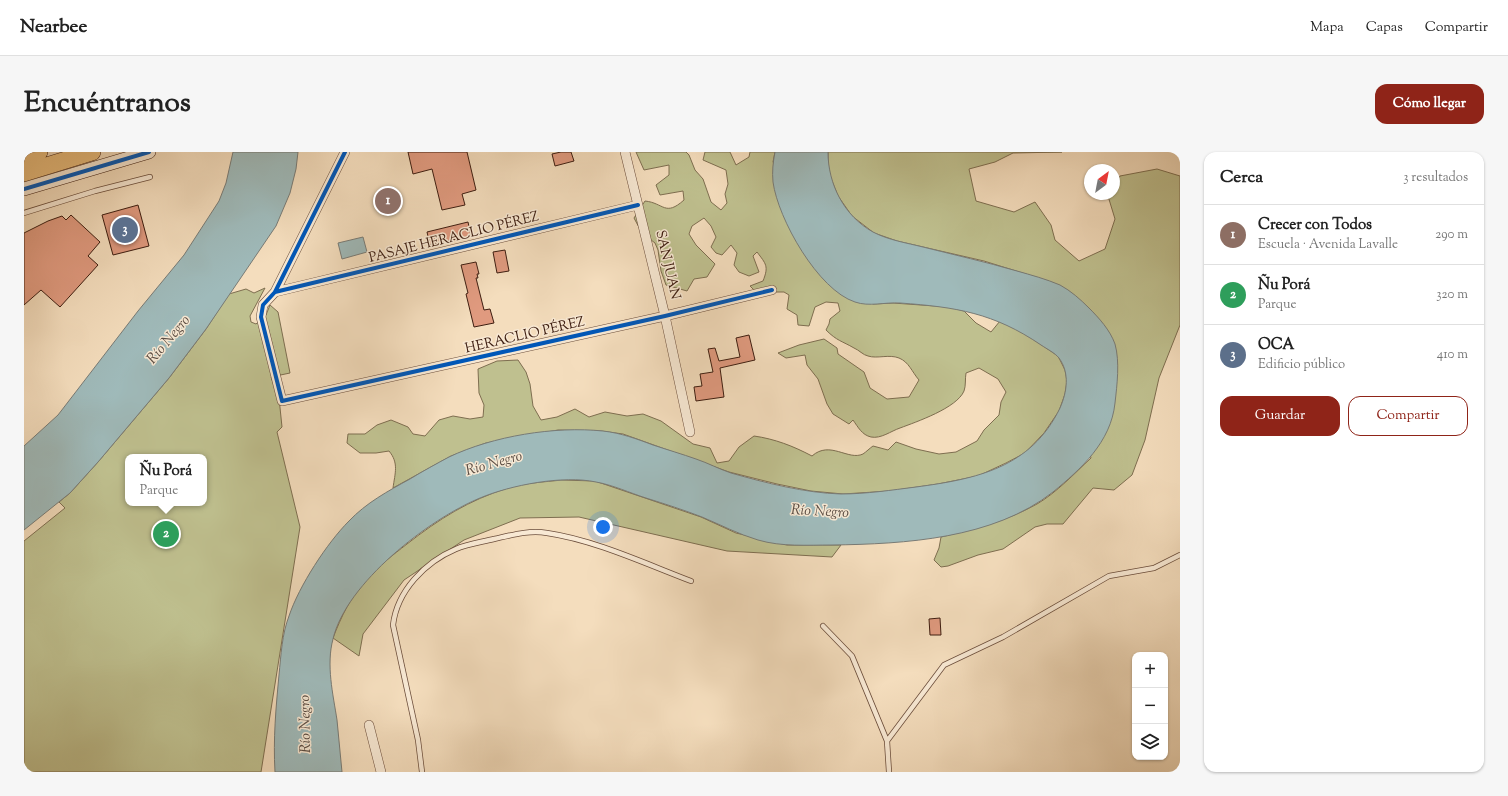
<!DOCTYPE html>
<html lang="es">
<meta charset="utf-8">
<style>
:root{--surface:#fff;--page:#f6f6f6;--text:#222;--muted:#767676;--line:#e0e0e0;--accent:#8f2418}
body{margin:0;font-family:"Sorts Mill Goudy",serif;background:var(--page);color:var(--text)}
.controls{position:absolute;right:12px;bottom:12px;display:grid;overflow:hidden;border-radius:8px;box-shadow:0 1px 3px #0004}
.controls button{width:36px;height:36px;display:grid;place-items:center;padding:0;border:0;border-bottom:1px solid var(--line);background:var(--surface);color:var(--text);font:20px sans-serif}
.compass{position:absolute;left:1060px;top:12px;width:36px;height:36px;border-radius:50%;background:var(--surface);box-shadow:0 1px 3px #0004;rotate:32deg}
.you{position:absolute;left:579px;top:375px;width:14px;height:14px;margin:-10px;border:3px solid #fff;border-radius:50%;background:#1a73e8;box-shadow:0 0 0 6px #1a73e833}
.badge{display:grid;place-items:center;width:26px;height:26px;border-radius:50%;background:var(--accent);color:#fff;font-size:13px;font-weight:700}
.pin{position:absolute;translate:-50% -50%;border:2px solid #fff;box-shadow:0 1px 4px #0006}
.popup{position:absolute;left:101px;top:302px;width:82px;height:52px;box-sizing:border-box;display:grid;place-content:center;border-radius:8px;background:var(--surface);filter:drop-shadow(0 1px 3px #0005);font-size:13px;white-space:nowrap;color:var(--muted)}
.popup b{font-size:15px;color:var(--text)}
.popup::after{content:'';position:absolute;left:50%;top:100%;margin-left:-8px;border:8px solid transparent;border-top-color:var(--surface)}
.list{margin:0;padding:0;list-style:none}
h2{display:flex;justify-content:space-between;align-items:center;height:52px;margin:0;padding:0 16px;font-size:17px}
h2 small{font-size:13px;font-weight:400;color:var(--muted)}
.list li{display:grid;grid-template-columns:26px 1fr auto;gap:12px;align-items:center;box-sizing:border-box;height:60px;padding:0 16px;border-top:1px solid var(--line)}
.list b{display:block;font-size:15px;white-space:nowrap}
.list p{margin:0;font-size:13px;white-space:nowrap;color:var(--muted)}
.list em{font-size:13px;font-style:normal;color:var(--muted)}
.actions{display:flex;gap:8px;padding:12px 16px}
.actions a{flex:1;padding:9px 0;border:1px solid var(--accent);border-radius:12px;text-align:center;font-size:14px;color:var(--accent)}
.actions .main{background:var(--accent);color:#fff}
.icon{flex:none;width:22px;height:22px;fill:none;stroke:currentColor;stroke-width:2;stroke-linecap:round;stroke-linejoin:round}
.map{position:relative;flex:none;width:1156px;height:620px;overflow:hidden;border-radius:12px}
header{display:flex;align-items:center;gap:24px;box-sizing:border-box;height:56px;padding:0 20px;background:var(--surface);border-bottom:1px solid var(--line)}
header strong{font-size:19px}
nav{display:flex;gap:22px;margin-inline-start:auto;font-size:14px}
.intro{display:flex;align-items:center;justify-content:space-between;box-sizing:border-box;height:96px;padding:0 24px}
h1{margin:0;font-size:28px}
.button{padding:10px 18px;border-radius:12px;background:var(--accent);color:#fff;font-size:14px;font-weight:700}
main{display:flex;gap:24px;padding:0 24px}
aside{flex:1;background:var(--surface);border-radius:12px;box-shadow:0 1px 3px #0004}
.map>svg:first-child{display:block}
.green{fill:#bfc08f;stroke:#7e6e50;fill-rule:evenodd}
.water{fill:#9fbaba;stroke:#787b76}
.building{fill:#e09a7f;stroke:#3d1d10}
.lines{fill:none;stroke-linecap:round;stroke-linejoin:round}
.lane-casing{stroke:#6b4d3b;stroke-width:6}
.street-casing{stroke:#6b4d3b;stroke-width:10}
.secondary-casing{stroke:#3d1d10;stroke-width:14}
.highway-casing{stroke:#3d1d10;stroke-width:18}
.lane{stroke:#f8e9d4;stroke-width:4.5}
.street{stroke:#f8e9d4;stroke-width:9}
.secondary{stroke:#f8e9d4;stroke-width:13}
.highway{stroke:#eabe7e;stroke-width:17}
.cycleway-casing{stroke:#f8e9d4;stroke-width:6}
.cycleway{stroke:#0057b8;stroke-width:4}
.labels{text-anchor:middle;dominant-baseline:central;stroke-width:3;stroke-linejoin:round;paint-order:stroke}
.street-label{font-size:14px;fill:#3d1d10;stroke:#f8e9d4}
.water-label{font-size:15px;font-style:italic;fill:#5a4c43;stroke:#f8e9d4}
</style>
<header>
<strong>Nearbee</strong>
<nav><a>Mapa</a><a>Capas</a><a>Compartir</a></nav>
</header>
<div class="intro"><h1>Encuéntranos</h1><a class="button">Cómo llegar</a></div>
<main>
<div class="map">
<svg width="1156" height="620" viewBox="0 0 1156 620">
<rect width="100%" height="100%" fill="#f4ddbd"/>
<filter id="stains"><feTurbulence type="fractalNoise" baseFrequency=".005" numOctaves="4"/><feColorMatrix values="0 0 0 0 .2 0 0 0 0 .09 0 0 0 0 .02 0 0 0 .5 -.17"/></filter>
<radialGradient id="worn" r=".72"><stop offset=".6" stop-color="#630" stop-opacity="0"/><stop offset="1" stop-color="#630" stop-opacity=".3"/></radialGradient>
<path class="green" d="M612 0H662L665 3 671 18 679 27 687 50 697 58 703 51 701 42 704 32 702 18 679 8 681 0H706L712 13 725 5 726 0H751L749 10 849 152 869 151 925 155 940 159 952 171 967 180 976 169 997 179 1034 204 1041 218 1043 229 1041 242 1035 259 1020 281 1001 301 982 311 954 324 914 332 866 339 819 342 787 339 753 332 705 320 599 282 577 279 534 278 462 291 427 304 369 336C371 321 375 311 365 299L352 301H336L323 291 324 282H341L353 273 367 268 384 275 389 282 401 284 415 268 429 264 446 267 459 265 460 253 455 241 454 217 473 209 494 208 502 220 506 232 509 254 517 268 533 265 551 257 565 265 581 260 603 264 619 262 637 269 669 292 686 296 693 311 705 309 715 295 730 284C751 287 769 294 788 304 806 288 824 309 839 302 842 300 846 296 849 294L864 298 872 290 892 297 915 302 932 300 953 289 960 278 975 263 977 250 982 240 974 227 955 216 942 221C941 226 942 234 940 239 933 256 892 270 876 276 867 279 857 287 847 285 838 283 834 275 829 268L825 272 809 262 803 252 794 227 783 213 781 203 762 206 754 201 775 193 800 187 813 196 814 202 840 220 846 236 863 247 885 245 895 228C888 220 885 210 875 206 865 202 853 207 844 204 839 203 835 198 830 196 818 189 813 189 802 178L805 172 806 167 816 159 814 151 802 150 791 155 785 174 774 173 773 163 763 157 765 143 760 140H732L726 134 739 129C745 114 742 112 733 100L729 104 735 120 725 124 715 120 710 113 713 101 707 93 698 103 692 101 687 95 692 85 687 74 680 66 668 74 665 82 672 93 691 112 683 125 670 127 663 139 642 133 637 119 634 98 631 91 618 81 610 66 621 49C640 51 641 65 660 48L659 39 636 43 632 33 645 23V13L620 18Z
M804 0H1038L989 1 971 10 945 17 952 49 990 60 1011 50 1027 73 1031 88 1055 109 1081 97 1091 67 1084 44 1085 42H1090V34L1096 24 1133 17 1156 24V173L1135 226 1121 288 1108 323 1090 338 1069 336 1039 372H1023L1011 375 979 397 954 403 924 414 917 415 910 408 915 396 917 385C950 377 983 369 1013 352 1032 341 1051 321 1067 306L1024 129 960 109 873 89 850 81 828 64 814 44 804 19Z
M241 136 226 164 227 170 232 172 242 163 246 153 254 160 266 221 247 225 255 246 258 275 253 280 276 375 237 620H0V389L41 356 35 350 46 341 74 310 145 226 182 177 205 142 222 137 230 141ZM104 305H180V351H104Z
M538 328 571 329 677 365 712 381 763 393H817L808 405 703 399 555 365 496 366 440 388 380 428 339 482 335 504 309 486C317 465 327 444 342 428 354 414 369 403 383 392 415 367 445 348 484 336 500 331 520 330 538 328Z"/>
<path class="water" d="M209 0H274L272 17 266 41 252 74 182 177 145 226 74 310 46 341 0 378V294L34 263 114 159 160 103 195 49 202 31Z
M751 0H804C804 32 820 64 849 80 864 88 883 91 899 95 931 103 962 110 993 119 1007 123 1022 127 1036 133 1047 139 1056 147 1065 156 1075 166 1086 178 1091 192 1096 210 1093 233 1091 251 1087 290 1057 317 1029 340 969 387 881 392 808 393 783 393 758 395 734 388 714 382 697 373 678 365 660 358 641 352 622 346 606 341 589 333 572 330 539 323 487 333 456 346 405 367 322 431 309 487 302 513 309 542 313 568 315 585 316 603 318 620H251C249 587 252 555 255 523 257 503 258 482 265 464 275 434 303 391 325 369 342 351 364 339 386 327 399 319 412 312 425 305 469 284 531 274 579 279 597 281 613 287 629 293 644 298 658 302 672 307 684 311 695 317 707 321 742 331 781 341 817 342 842 342 868 338 892 335 952 327 1007 316 1036 256 1043 240 1046 221 1035 206 1031 201 1023 197 1017 193 970 161 932 155 876 151 861 150 845 155 831 150 794 138 754 67 749 30 748 20 749 10 751 0Z
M339 85 343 100 318 107 314 91Z"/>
<path class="building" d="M384 0H443L452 38 438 42 441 53 418 58 408 17 389 22Z
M537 0H547L550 9 531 14 528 2Z
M114 53 125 94 89 103 78 63Z
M47 63 76 90 64 104 74 113 36 155 17 138 0 153V81L24 69 38 64 42 68Z
M444 70 447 84 406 93 403 80Z
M481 98 485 119 473 121 469 100Z
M452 110 455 122H453L454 126H452L460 158 466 157 470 171 450 175 442 142 444 141 437 113Z
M725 183 731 208 696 216 700 245 672 249 670 235 678 234 676 222 689 220 684 197 691 196 695 209 716 205 712 186Z
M916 466 917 483H906L905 467Z"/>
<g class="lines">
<g class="lane-casing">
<path id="lane" d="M0 61 71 39 126 25
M799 474 828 504 863 589
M398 620 394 588 369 473C373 439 401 410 432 397 443 392 458 390 470 387 488 383 505 378 523 381 571 388 622 412 667 429
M865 620 863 589 920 513 979 485 1085 424 1130 416 1156 403"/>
</g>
<g class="street-casing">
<path id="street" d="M321 0 251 140 239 153 237 165 258 249 641 164 748 138
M601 0 641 164 666 280
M251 140 614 53
M345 573 357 620"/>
</g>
<g class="secondary-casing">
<path id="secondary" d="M0 37 125 0"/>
</g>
<g class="highway-casing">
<path id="highway" d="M0 4 15 0
M0 21 68 0"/>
</g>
<use href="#lane" class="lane"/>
<use href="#street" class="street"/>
<use href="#secondary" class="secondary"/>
<use href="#highway" class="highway"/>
<g class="cycleway-casing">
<path id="cycleway" d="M321 0 251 140 239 153 237 165 258 249 641 164 748 138
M0 37 125 0
M251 140 614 53"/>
</g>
<use href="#cycleway" class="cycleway"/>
</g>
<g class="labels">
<g class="street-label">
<text transform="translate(430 86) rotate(-14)">PASAJE HERACLIO PÉREZ</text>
<text transform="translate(643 113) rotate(77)">SAN JUAN</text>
<text transform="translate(501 184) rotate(-13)">HERACLIO PÉREZ</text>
</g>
<g class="water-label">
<text transform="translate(145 188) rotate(-50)">Río Negro</text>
<text transform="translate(470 312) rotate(-16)">Río Negro</text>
<text transform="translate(796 360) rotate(3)">Río Negro</text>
<text transform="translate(282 572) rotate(-91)">Río Negro</text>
</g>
</g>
<rect width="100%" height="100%" filter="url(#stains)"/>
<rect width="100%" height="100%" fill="url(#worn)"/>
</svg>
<div class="controls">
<button>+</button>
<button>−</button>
<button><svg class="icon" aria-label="layers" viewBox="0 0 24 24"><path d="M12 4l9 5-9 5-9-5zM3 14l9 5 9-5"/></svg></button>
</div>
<svg class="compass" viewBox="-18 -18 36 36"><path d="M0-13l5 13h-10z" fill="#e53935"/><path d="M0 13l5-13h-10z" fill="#767676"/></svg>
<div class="you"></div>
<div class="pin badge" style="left:364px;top:49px;background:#8d6e63">1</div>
<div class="pin badge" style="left:142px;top:382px;background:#2e9e5b">2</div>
<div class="popup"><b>Ñu Porá</b>Parque</div>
<div class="pin badge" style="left:101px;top:78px;background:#5c6f8a">3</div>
</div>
<aside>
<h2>Cerca<small>3 resultados</small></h2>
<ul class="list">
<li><span class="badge" style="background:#8d6e63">1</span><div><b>Crecer con Todos</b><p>Escuela · Avenida Lavalle</p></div><em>290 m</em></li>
<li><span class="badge" style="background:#2e9e5b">2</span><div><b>Ñu Porá</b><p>Parque</p></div><em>320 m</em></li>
<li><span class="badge" style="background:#5c6f8a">3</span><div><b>OCA</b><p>Edificio público</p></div><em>410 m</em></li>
</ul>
<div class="actions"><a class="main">Guardar</a><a>Compartir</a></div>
</aside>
</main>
